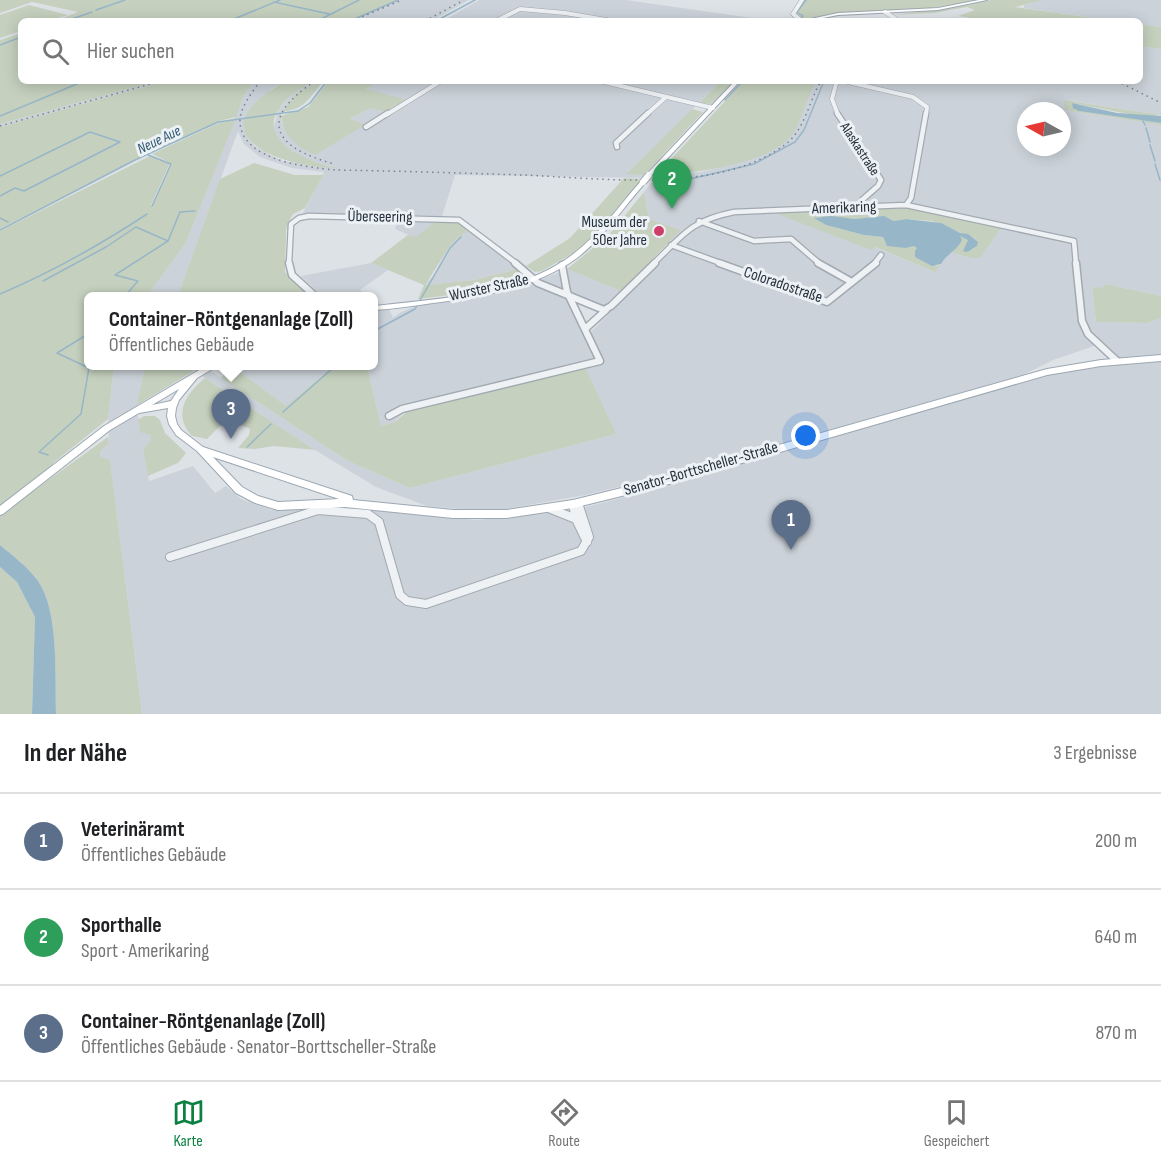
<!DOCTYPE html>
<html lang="de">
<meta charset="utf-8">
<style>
:root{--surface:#fff;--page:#f6f6f6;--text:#202124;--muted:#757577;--line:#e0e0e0;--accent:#0b8043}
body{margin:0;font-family:"Sofia Sans Condensed",sans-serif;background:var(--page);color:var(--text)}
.compass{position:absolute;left:1017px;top:102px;width:54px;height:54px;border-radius:50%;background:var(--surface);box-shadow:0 3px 15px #0003;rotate:278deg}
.you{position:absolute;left:806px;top:436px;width:21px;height:21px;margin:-15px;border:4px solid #fff;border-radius:50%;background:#1a73e8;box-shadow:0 0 0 9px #1a73e833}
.badge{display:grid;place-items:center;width:39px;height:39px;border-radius:50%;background:var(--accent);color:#fff;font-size:20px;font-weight:700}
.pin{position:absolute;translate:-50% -50px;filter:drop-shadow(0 2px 3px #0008)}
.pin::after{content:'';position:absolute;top:32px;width:21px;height:18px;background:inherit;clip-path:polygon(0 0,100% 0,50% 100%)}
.popup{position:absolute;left:84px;top:292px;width:294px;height:78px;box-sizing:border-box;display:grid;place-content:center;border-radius:9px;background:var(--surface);filter:drop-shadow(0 2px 4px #0005);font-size:20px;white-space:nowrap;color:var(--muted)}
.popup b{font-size:22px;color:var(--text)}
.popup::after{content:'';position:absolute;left:50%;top:100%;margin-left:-12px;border:12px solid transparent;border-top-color:var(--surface)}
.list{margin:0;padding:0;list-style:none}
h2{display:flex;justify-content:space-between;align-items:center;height:78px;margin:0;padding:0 24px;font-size:26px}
h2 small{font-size:20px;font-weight:400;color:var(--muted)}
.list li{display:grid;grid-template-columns:39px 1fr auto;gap:18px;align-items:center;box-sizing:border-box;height:96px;padding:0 24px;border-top:2px solid var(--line)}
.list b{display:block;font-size:22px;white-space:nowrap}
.list p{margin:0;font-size:20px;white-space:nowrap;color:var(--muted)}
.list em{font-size:20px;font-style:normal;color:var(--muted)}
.icon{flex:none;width:33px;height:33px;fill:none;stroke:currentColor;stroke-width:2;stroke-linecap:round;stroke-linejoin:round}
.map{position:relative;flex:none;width:1161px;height:714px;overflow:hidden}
.search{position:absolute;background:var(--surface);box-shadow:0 3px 15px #0003;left:18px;right:18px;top:18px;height:66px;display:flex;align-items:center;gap:15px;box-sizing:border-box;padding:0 21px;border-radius:9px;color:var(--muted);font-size:22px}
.sheet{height:366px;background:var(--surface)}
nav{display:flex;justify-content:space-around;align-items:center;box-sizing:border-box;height:84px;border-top:2px solid var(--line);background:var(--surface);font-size:16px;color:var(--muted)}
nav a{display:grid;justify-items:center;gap:3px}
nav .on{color:var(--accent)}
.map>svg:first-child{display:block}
.built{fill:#cbd2d9;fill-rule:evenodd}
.green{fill:#c5d1be}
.water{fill:#97b6c8}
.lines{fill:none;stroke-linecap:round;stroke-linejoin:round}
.stream{stroke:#97b6c8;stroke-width:1.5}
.minor-far3-casing{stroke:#a2aab1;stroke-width:5}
.minor-far2-casing{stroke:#a2aab1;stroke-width:7}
.minor-far1-casing{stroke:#a2aab1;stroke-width:9}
.minor-casing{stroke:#a2aab1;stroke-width:10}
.major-casing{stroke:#9ca8b3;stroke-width:2}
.minor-far3{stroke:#eff2f5;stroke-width:4}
.minor-far2{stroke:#eff2f5;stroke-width:4.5}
.minor-far1{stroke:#eff2f5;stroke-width:6}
.minor{stroke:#eff2f5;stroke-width:8}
.major{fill:#fff;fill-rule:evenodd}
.rail{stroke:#768490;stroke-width:1.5;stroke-dasharray:1.5 4;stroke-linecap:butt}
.major-bridge-casing{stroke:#9ca8b3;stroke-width:8;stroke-linecap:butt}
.major-bridge{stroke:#fff;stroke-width:6}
.poi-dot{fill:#cf3e69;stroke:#ecf1f5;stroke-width:2}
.labels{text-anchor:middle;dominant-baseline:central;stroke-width:6;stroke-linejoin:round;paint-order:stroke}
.far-street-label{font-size:14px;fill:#26323d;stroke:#ecf1f5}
.far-water-label{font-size:15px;font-style:italic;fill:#305771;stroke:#ecf1f5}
.street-label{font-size:16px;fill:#26323d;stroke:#ecf1f5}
.poi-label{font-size:16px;fill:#26323d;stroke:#ecf1f5;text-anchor:end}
</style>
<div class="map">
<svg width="1161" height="714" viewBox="0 0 1161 714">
<rect width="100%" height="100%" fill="#dde2e7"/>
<path class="built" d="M399 0H469L432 21H350Z
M479 0H626L772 21H443Z
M1044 0H1161V27L1140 24V21H1116L1024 8V5Z
M1140 46 1161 49V115L1066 100 1065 110 1161 125V296L1105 284 1102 289 1092 287 1096 322 1148 323 1161 318V714H142L110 460 100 458V452L109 443 108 419 114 366H145L136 411 140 423 151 435V440L143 449 149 481 193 466 215 493 226 486 241 499 272 510 352 508 477 520 575 510 666 486 1047 374 1112 363 1097 345 1053 360 1019 377 694 469 585 495 505 509 471 510 427 506 376 487 315 450 187 366H203L348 461 410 488 616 434 403 413 395 422 381 426 367 366H374V312L389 309 393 318 401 312 414 307 496 294 528 285 567 269 621 291 602 307 572 295 591 332 674 247 667 244 681 230 649 219 644 192 655 178 455 175 442 216 303 213 324 172 292 168 260 157 244 144 238 131 178 296H147L185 244 244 95 254 81H286L271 89 244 127 249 140 256 147 282 161 332 167 303 158 282 144 275 135 274 126 279 108 298 89 313 81H319L296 94 283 109 281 114 282 124 364 125 349 120 371 108 405 101 366 89 380 81H721L627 173 656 175 702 172 748 160 770 151 816 81H1140ZM1026 111H1062V147H1026ZM907 207 930 213 970 258 950 252 935 272 874 247 871 249 777 213Z
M158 81H165L0 127V124Z
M398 220H437L416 238 395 229Z
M468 230 518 269 474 280 424 285 433 276 452 243Z
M371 263 388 270 360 290 364 294 354 296H322L301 276Z
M232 366H334L286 406Z"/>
<path class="green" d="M0 0H399L350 21H55L78 12 32 2 0 13Z
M803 0H981L924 9 833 14 802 19 797 17 795 12Z
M991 0H1044L1015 7 1116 21H970V18L958 16 975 10 967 7 934 13 890 15 947 9Z
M29 5 68 15 48 21H21V31L0 38V15Z
M1140 24 1161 27V49L1140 46Z
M21 33V81H158L0 124V40Z
M165 81H254L244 95 236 117 219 121 146 155 0 229V127Z
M286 81H313C244 120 275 153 336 168 272 166 194 132 286 81Z
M319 81H324C308 98 307 109 281 112L296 94Z
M329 81H380L366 89 406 100 386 112 371 108 350 119 365 125 315 155C296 146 285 138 281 116L308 107Z
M721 81H735L711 104 699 103Z
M744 81H816C807 97 803 116 794 132 773 165 691 174 656 175Z
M1064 100 1161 115 1144 117 1072 103 1079 111 1161 123V125L1065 110Z
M692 109 703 112 644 175 626 174Z
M236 118 185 244 147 296H88V366H114L108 419 53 463C48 477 13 496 0 506V231L150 156 170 163 151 205 152 206 172 164 152 154 221 122Z
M254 163 295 175H323L305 208 293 214 289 221 286 230 285 272 309 296H178L220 179Z
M624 178 642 179 593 237 577 251 542 271 535 272 526 266 570 238Z
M644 192 649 219 681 230 621 291 567 269 608 236Z
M907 207 1001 228 980 258H971L950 252 960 244V237L962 236 968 240 966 248 973 250 977 246 975 238 932 221 906 219 894 221C883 213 868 219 855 219 841 219 829 215 815 218L826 225 864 235 883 237 886 244 906 248 914 246 918 248 915 251V257L937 266 941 264 935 272 875 247 871 250 775 213Z
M437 220 457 221 468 230 452 243 425 285 474 280 518 269 524 277 473 292 418 299 424 285 371 263 408 235 416 237Z
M1105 284 1161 296V318L1148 323 1096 322 1092 287 1102 288Z
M145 366H187L194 371 137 405Z
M232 366 286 406 334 366H367L381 426 395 422 411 408 585 367 616 434 410 488 348 461 221 378Z
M205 378 315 450 274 446 255 449 238 448 249 435 250 429 244 426 223 423 207 439 192 436C172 415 186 393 205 378Z
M144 416H155L160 420 165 433 186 453 178 463 148 476 143 449 151 440V435L140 432 138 420Z
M108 437 109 443 100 452V457L110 460 142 714H56C55 678 59 610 38 581 28 567 13 556 0 545V515Z
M0 567 17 582 35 617 32 714H0Z"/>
<path class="water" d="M1072 103 1117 113 1161 116V123L1079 111 1073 108Z
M831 216 854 219 884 216 894 221 906 219 941 223 960 233 968 234 978 242 977 246 967 252 963 251 968 240 960 236 962 240C957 250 947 254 941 264L932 266 915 257V251L917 248 914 246 906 248 887 246 883 237 864 235 826 225 814 218Z
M0 545C13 556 28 567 38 581 59 610 55 678 56 714H32L35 617 17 582 0 567Z"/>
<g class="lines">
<path class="stream" d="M274 2 329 14
M96 10 125 0
M801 18 803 16 797 12 806 0
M66 21 92 12
M229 21 280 0
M317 21 359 0
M350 21 398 0
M436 21 475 0
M792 21 795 20
M0 45 21 37
M725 100 743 81
M0 116 84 81
M1143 121 1145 125
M1146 128 1150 142
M1150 145 1155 161
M148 155 171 164 152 206
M1155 164 1160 180
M0 176 90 132 120 142 24 191 15 188 0 196
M686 180 754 164 795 142 804 130 824 81
M0 218 8 222
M0 230 135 160 218 122 298 111 310 103 327 81
M43 281 106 247 136 227 168 241
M0 294C52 272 100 245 147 214
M125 296 138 281 115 275 168 241 180 212 195 211
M374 331 415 309 450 248 461 237
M283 412 335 366
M247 447 271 424
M48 455 39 452 81 414 89 368 57 353 88 334"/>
<g class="minor-far3-casing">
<path id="minor-far3" d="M802 0 793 14 802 21
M885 12 899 21
M496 21 520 9 565 13 612 21
M600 81 713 108
M844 81 913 97 927 107 926 115
M836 84 832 99 838 115
M386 115 441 81
M646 115 666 97"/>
</g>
<g class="minor-far2-casing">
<path id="minor-far2" d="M837 113 881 180 878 186 862 200V208
M366 127 388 113
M617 147 616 143 648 113
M906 205 911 198 926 113
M699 221 754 241 791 239 820 264
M671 245 723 264
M289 264 291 224 299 218 309 216 459 220 517 264
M653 264C684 234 690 221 734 212L906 205 1074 241 1076 264
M874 264 881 255"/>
</g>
<g class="minor-far1-casing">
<path id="minor-far1" d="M289 263 292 275 315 296
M515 263 538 283 604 310 611 306 655 263
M719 263 827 302 876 263
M818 263 850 281
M1076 263 1082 321 1088 334 1117 361
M585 329 606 310
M389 416 402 409 600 361 567 292 562 265"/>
</g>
<g class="minor-casing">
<path id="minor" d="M573 504 576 519 587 542
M551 509 576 519
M170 557 318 510 368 514 379 522 400 595 407 601 426 604 581 551 589 537 578 503"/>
</g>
<g class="major-casing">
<path id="major" d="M979 0H987L938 10 838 15 809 21H801L838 13 938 8Z
M735 81H740L651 176H647V174Z
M643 180 646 182 645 183C623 208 603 238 577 258 535 288 483 297 433 303 413 306 393 309 374 310V306C440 298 517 296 572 255 599 235 619 206 641 181Z
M1161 355V361L1101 366 1047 375 662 486 573 508 506 518H453L345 507 278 510 255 503 236 493 197 451 176 435 169 424 167 416 168 408 139 413 110 430 3 514 0 515V506L104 426 206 366H215L214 368 197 378 179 400 176 408 175 416 177 424 181 430 203 447 352 496 353 500 453 510H506L573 500 662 478 1047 369 1101 360ZM179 389 171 401 152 405ZM213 457 339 499 278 502 258 496 242 487Z"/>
</g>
<use href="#minor-far3" class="minor-far3"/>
<use href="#minor-far2" class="minor-far2"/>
<use href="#minor-far1" class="minor-far1"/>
<use href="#minor" class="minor"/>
<use href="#major" class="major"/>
<path class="rail" d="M352 21 402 0
M425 21 464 0
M260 81C252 93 239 108 240 123 243 161 307 167 335 170 398 171 460 173 523 175 601 178 719 195 786 144 805 129 809 101 821 81
M315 81C257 120 273 147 334 164
M1117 81 1161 103
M0 126 161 81"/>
<g class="major-bridge-casing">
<path id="major-bridge" d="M643 182 649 175"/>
</g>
<use href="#major-bridge" class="major-bridge"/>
</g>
<circle class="poi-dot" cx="659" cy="231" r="6"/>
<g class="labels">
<g class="far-street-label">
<text transform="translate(860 149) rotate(57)">Alaskastraße</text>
</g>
<g class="far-water-label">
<text transform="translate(159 140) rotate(-26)">Neue Aue</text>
</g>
<g class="street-label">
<text transform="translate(844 208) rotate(-2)">Amerikaring</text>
<text transform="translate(380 217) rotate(1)">Überseering</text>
<text transform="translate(783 285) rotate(19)">Coloradostraße</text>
<text transform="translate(489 288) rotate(-12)">Wurster Straße</text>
<text transform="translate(701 469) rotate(-16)">Senator-Borttscheller-Straße</text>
</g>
<g class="poi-label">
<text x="647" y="222">Museum der<tspan x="647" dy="18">50er Jahre</tspan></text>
</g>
</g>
</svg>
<svg class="compass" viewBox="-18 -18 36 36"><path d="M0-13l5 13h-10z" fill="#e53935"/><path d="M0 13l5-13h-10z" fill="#757577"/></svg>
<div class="you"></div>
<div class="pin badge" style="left:791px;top:550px;background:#5c6f8a">1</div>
<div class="pin badge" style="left:672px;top:209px;background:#2e9e5b">2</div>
<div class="pin badge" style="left:231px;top:439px;background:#5c6f8a">3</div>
<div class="popup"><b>Container-Röntgenanlage (Zoll)</b>Öffentliches Gebäude</div>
<div class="search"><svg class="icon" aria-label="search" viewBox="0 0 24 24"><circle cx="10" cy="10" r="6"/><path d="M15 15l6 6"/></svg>Hier suchen</div>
</div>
<section class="sheet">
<h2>In der Nähe<small>3 Ergebnisse</small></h2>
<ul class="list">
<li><span class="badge" style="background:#5c6f8a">1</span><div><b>Veterinäramt</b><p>Öffentliches Gebäude</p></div><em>200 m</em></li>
<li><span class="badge" style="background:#2e9e5b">2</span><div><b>Sporthalle</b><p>Sport · Amerikaring</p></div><em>640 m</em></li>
<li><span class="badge" style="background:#5c6f8a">3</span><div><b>Container-Röntgenanlage (Zoll)</b><p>Öffentliches Gebäude · Senator-Borttscheller-Straße</p></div><em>870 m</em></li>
</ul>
</section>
<nav>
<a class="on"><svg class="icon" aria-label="map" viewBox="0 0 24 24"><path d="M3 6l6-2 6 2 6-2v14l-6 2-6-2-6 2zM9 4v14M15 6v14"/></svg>Karte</a>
<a><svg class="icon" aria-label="directions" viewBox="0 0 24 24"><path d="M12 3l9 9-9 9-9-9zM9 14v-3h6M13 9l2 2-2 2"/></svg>Route</a>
<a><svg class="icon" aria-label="saved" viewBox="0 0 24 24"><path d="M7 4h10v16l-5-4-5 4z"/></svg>Gespeichert</a>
</nav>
